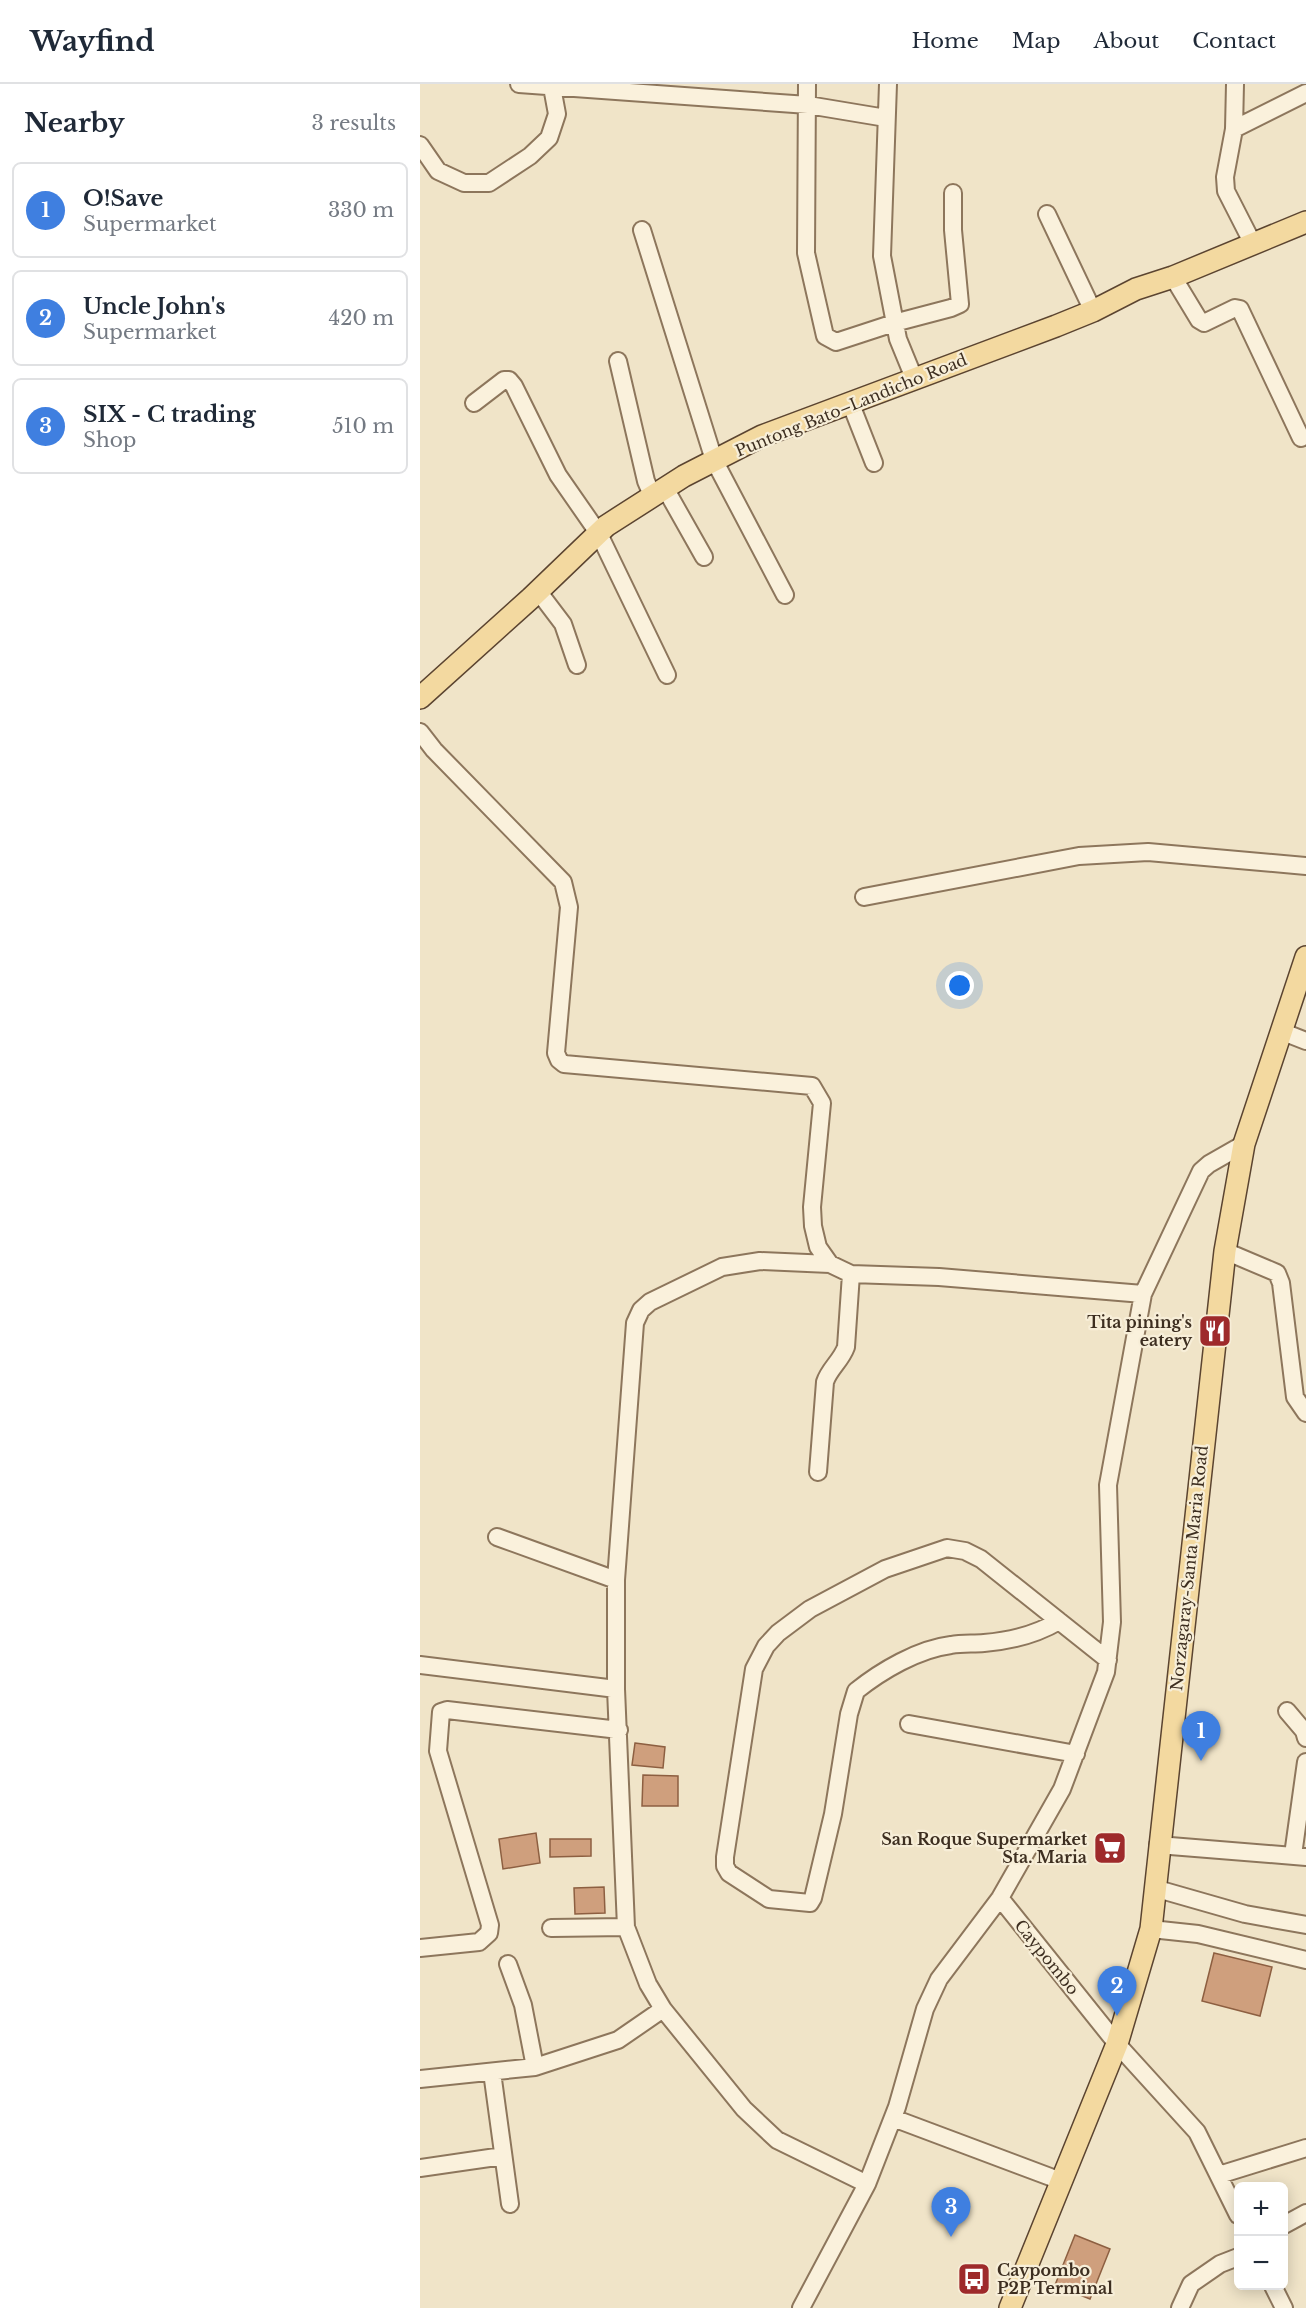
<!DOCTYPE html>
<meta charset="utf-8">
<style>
:root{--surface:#fff;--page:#f6f6f7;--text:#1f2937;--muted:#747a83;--line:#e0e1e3;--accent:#ea580c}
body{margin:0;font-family:"Libre Baskerville",serif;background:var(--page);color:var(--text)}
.controls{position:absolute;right:18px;bottom:18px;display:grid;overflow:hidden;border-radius:9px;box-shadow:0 3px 15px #0003}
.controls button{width:54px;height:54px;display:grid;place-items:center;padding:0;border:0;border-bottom:2px solid var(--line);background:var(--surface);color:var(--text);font:30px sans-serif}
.you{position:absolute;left:540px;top:902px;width:21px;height:21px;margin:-15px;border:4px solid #fff;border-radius:50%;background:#1a73e8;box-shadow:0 0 0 9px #1a73e833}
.badge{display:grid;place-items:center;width:39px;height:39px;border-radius:50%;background:var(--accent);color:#fff;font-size:20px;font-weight:700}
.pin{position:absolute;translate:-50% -50px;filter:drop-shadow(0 2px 3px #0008)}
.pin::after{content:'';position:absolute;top:32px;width:21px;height:18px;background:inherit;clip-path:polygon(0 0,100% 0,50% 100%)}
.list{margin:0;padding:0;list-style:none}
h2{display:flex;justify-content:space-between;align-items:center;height:78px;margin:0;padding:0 24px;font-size:26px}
h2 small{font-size:20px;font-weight:400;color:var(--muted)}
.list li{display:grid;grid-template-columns:39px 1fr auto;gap:18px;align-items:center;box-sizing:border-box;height:96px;margin:0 12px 12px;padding:0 12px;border:2px solid var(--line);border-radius:9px}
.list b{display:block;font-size:22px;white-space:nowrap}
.list p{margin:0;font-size:20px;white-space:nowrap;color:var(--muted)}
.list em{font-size:20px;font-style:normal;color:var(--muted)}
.map{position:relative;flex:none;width:886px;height:2224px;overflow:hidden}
header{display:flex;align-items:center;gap:36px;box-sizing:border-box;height:84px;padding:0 30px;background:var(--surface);border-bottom:2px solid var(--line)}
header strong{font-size:28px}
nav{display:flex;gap:33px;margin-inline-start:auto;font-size:21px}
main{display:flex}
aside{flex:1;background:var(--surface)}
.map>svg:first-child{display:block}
.building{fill:#cf9f7d;stroke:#8d5f41;stroke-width:1.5}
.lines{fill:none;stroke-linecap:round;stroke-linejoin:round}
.minor-casing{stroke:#8d765c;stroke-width:20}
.major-casing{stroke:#5b4430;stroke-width:24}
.minor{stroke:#faf1dc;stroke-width:16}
.major{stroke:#f3d9a0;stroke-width:21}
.labels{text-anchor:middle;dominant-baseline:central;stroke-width:4.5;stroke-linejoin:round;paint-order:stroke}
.street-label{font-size:16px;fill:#3d2e20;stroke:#f7eed8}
.poi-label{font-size:16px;font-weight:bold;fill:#3d2e20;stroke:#f7eed8;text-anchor:end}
</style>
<header>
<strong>Wayfind</strong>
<nav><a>Home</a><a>Map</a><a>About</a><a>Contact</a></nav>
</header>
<main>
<aside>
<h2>Nearby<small>3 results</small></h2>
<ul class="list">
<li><span class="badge" style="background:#3f7fe0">1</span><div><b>O!Save</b><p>Supermarket</p></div><em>330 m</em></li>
<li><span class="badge" style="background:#3f7fe0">2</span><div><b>Uncle John's</b><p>Supermarket</p></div><em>420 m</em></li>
<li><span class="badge" style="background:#3f7fe0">3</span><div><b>SIX - C trading</b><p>Shop</p></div><em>510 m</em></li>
</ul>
</aside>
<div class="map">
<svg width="886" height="2224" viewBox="0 0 886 2224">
<rect width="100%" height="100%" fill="#f0e4c8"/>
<path class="building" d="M215 1659 245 1663 243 1684 212 1681Z
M223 1691 258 1692V1722H222Z
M116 1749 120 1779 83 1785 79 1755Z
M130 1755H171V1772L130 1773Z
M184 1803 185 1829 155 1830 154 1804Z
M794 1869 852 1883 840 1932 782 1917Z
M655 2151 690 2165 670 2215 635 2201Z"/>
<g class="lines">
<g class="minor-casing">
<path id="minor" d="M99 0 388 21 466 34
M387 0 386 169 405 252 416 258 474 239 531 224 540 220 533 146V109
M468 0 462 172 478 255 494 294
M815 0 814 45 805 93 806 107 832 158
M814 45 886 9
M0 61 18 87 44 99H69L110 72 129 54 137 30 132 3
M627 130 673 227
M222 146 294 376 365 511
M753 193 779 236 784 239 815 224 820 225 881 354
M198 277 226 397 232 411
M430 318 454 379
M54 319 84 296H89L94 302 138 391 179 450 247 591
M245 404 284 473
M118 507 143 540 157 581
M0 648 14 666 143 798 149 823 136 969 139 976 144 980 392 1002 402 1019 392 1123 393 1142 398 1163 410 1180 431 1190
M444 813 659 772 728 768 886 782
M863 948 886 957
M805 1167 857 1189 861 1199 875 1313 886 1329
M398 1388 405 1298C409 1285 421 1277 426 1263L431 1190 519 1193 723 1210
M77 1453 196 1496
M639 1537C617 1550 589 1557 564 1559 553 1560 542 1559 531 1561 498 1565 461 1587 436 1607L429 1630 413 1730 393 1814 390 1819 349 1815 309 1789 305 1782V1773L334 1585 346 1562 358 1549 390 1525 465 1485 527 1464 545 1467 561 1475 688 1576
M0 1581 196 1605
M867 1627 884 1647 886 1654
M489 1640 656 1670
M738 1761 886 1773
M873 1771 886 1678
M734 1804 825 1830 886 1841
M580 1814 697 1960 777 2048 818 2131
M131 1844 206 1843
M731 1845 778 1850 886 1876
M0 1864 59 1858 69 1849 70 1841 18 1667 21 1628 27 1626 199 1646
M88 1880 103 1921 115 1983
M72 1988 90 2120
M0 1995 115 1983 198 1956 243 1925
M473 2034 641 2097
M0 2084 83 2072
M799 2091 886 2064
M447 2100 477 2023 505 1925 519 1895 580 1814 642 1705 686 1588 692 1538 688 1401 723 1210 781 1087 789 1080 824 1060
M864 2141 886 2129
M853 2202 864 2224
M381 2224 447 2100 357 2056 324 2025 243 1925 228 1900 206 1843 196 1605V1496L215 1239 221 1226 230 1218 302 1183 340 1177 410 1180
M760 2224 771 2200 800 2180 818 2173"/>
</g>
<g class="major-casing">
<path id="major" d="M0 614 111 514 186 442 264 392 342 352 636 242 673 227 716 205 753 193 886 138
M590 2224 697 1960 731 1845 805 1167 824 1060 886 873"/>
</g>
<use href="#minor" class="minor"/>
<use href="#major" class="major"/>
</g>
<defs>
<g id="restaurant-square" transform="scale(1.725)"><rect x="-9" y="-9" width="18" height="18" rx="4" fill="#9e2a2b" stroke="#f7eed8"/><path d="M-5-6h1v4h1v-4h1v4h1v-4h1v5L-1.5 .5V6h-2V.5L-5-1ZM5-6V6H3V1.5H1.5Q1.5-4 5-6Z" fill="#fff"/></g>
<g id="supermarket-square" transform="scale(1.725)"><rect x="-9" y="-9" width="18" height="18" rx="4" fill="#9e2a2b" stroke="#f7eed8"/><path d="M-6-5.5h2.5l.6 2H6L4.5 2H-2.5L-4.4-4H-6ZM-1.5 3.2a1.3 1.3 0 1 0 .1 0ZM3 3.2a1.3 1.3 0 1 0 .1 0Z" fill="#fff"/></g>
<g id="bus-square" transform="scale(1.725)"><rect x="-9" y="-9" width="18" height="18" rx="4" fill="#9e2a2b" stroke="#f7eed8"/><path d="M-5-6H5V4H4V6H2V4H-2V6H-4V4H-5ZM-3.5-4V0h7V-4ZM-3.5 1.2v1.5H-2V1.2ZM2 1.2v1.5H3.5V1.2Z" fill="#fff"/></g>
</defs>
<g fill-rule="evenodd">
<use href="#restaurant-square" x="795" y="1247"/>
<use href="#supermarket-square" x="690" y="1764"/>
<use href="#bus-square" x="554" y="2195"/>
</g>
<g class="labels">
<g class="street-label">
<text transform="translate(431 321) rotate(-22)">Puntong Bato–Landicho Road</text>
<text transform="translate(769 1484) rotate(-84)">Norzagaray-Santa Maria Road</text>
<text transform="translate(627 1873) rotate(51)">Caypombo</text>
</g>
<g class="poi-label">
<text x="772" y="1238">Tita pining's<tspan x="772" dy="18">eatery</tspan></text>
<text x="667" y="1755">San Roque Supermarket<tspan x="667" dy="18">Sta. Maria</tspan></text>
<text x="577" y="2186" text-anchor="start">Caypombo<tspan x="577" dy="18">P2P Terminal</tspan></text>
</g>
</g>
</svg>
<div class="controls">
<button>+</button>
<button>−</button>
</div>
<div class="you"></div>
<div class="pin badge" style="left:781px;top:1677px;background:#3f7fe0">1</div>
<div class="pin badge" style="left:697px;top:1932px;background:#3f7fe0">2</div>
<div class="pin badge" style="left:531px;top:2153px;background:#3f7fe0">3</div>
</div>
</main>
